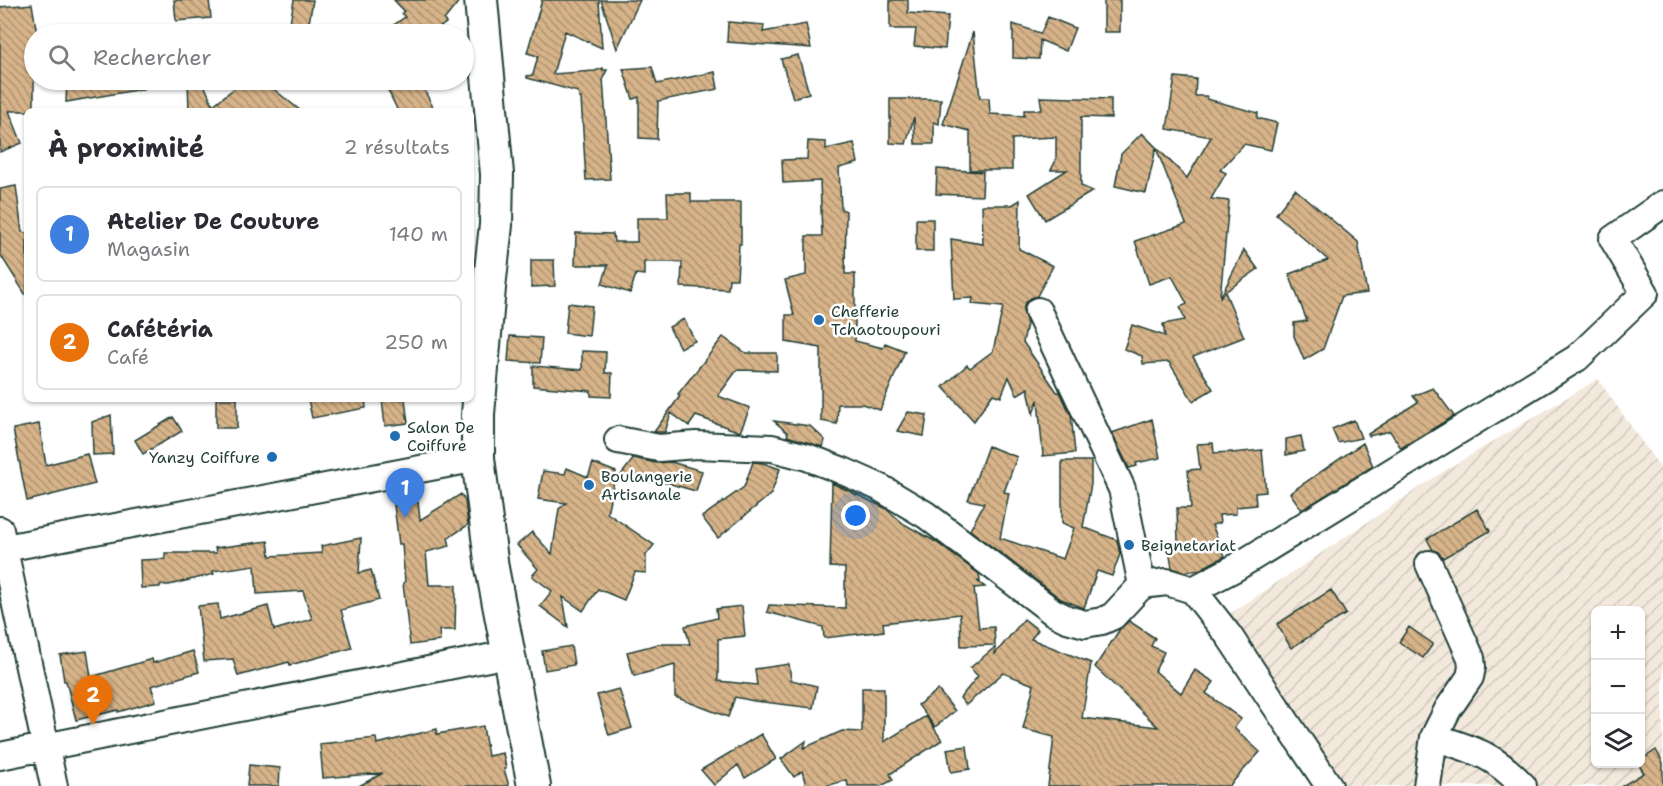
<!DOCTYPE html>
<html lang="fr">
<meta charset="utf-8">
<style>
:root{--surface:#fff;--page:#f2f2f3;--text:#2b2b33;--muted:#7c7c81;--line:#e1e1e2;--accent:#1f6fb2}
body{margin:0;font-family:"Shantell Sans",sans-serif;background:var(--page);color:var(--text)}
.controls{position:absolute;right:18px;bottom:18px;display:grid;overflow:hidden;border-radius:9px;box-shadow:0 2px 4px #0004}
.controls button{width:54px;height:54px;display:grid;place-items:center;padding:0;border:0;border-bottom:2px solid var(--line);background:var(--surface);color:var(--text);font:30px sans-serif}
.you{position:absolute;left:856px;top:516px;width:21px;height:21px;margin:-15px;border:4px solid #fff;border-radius:50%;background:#1a73e8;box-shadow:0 0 0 9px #1a73e833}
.badge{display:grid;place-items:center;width:39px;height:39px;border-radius:50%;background:var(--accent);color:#fff;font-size:20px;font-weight:700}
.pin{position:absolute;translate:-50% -50px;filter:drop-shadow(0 2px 3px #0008)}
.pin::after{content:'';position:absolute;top:32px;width:21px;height:18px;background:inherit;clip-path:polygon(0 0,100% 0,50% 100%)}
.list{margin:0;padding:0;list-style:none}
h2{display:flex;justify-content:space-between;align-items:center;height:78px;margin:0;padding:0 24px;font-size:26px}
h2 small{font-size:20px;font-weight:400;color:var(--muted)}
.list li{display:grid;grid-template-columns:39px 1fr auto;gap:18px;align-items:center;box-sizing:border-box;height:96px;margin:0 12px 12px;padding:0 12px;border:2px solid var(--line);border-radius:9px}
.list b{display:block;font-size:22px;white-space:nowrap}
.list p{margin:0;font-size:20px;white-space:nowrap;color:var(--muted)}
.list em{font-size:20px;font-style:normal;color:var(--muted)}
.icon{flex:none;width:33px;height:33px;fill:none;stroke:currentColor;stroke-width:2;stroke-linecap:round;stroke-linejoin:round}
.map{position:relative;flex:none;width:1663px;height:786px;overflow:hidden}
.search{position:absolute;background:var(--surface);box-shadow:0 2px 4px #0004;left:24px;top:24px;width:450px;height:66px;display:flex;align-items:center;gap:15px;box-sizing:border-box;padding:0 21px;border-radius:33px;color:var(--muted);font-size:22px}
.panel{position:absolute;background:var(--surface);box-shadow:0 2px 4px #0004;left:24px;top:108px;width:450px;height:294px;border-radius:9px}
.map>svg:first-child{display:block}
.industrial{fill:url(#industrial-furrows);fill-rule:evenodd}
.building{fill:url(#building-back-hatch);stroke:#1f3d34;stroke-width:1.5}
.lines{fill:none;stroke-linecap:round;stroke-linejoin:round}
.minor-casing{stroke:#1f3d34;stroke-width:30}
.tertiary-casing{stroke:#1f3d34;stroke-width:36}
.minor{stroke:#fff;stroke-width:26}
.tertiary{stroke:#fff;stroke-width:32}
.poi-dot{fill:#1f6fb2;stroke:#fff;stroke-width:2}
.labels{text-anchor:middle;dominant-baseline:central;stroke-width:5;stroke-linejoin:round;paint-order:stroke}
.poi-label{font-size:16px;fill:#1f3d34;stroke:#fff;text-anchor:start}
</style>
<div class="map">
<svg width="1663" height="786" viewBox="0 0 1663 786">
<defs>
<pattern id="industrial-furrows" width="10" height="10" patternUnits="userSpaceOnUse" patternTransform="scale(1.5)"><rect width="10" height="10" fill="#f3e8dc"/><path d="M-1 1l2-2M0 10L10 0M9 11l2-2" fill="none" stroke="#d0c8bd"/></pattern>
<pattern id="building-back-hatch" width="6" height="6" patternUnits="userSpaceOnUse" patternTransform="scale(1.5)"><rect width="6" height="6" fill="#d7b389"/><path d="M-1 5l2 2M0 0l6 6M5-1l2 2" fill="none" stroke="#ae9371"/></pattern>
</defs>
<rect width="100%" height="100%" fill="#fff"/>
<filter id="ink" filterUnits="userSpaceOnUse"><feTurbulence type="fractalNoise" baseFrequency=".0167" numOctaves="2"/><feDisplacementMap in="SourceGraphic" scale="12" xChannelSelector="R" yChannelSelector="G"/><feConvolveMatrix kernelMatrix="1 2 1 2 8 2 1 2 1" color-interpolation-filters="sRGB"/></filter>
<g filter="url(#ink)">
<path class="industrial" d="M1598 379 1663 472V786H1343L1230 614 1444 471ZM1596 610H1640V764H1596Z"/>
<path class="building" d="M174 0H209L211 18 176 21Z
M294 0H313L307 34H288Z
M394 0H460L444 20 446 23 430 34H381L405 17 402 13 404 11Z
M542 0H599L602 48 565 31 553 74 595 71 603 68V70H607L603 78 610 179 586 180 581 98H579L578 92 527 78V76L533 75 538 56 527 53Z
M601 0H640L617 49Z
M890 0H908V13L948 16 945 49 914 46 916 29H890Z
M1104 0H1120V32H1104Z
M32 4 37 34H34V111H9L22 143 0 152V7Z
M1048 17 1075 28 1066 51 1040 40 1039 59 1013 58V24L1040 33V35Z
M728 22 764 25 763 32 806 24 811 48 727 42Z
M973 32 980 98H989L990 114 1024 116V110H1042L1040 97 1111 99V118L1081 117V186L1093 191 1045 220 1029 194 1067 170H1051L1056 160V137L1012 139V170H970V131L943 124Z
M798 55 809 93 793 98 781 59Z
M652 67 657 84 715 72 718 89 658 101 657 139 639 138V97L633 99 623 69Z
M1175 77 1196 79 1195 96H1207V99L1258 113 1257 118 1277 123 1271 150 1244 144 1220 170 1226 173 1211 199 1229 201 1220 298 1244 250 1258 269 1225 292 1244 337 1193 357 1213 389 1193 401 1169 362 1143 364 1142 356 1124 349 1132 325 1165 336 1163 324 1185 320 1180 307 1187 304 1172 276 1149 284 1135 241 1186 224 1156 148 1146 193 1115 186 1121 154 1142 133 1187 178 1211 137 1167 129Z
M67 80H142L143 89 66 102Z
M188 80H202L213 105 245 80H262L301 111H189Z
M383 80H419L435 111H398Z
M890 99H941L939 124 934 122V144H915L914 117 906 144 890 143Z
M808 141 826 142V149L854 143 858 163 839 168 841 209 846 211 845 274H855V341L883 348 885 343 905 351 880 410 862 404H838L837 424 821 421V348L786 342V315H794L785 280 806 275V236H822L820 181 783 183 782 160 807 159Z
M937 169 983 172 982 196 936 194Z
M16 186 22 232 27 233V297L0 254V189Z
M1295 189 1358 242 1367 293 1342 296 1323 349 1304 360 1294 336V323L1307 321 1289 274 1328 260 1276 214Z
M667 193H691V202H741V244H739L737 279H729L728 289 681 287 682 262H644V275L636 274 630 293 602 284 608 265H575L576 233 613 234 614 242H637V218H668Z
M1020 200 1019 249 1053 266 1037 296 1031 298 1025 303 1023 310 1027 324 1023 342 1057 392H1060L1071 415 1075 453 1043 456 1038 400 1033 414 1028 388 1017 395 1009 377 1001 397 993 394 974 421 943 387 967 365 970 368 993 351 1003 307 972 304 973 298 954 299 951 239 983 244 982 205H1012Z
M916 219H933V251H916Z
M531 260H554L555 286 531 287Z
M568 303 592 306 589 336 565 333Z
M684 319 695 341 680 348 669 327Z
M510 336 542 338 540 363 508 361Z
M723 337 746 353H777V371L737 370 718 396 750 408 740 432 696 416 689 426 671 413 665 432H654L680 396 678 394Z
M582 351 606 352 605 373H612L611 397 591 396V391L533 386V366L582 370Z
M1433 388 1454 416 1401 448 1390 431 1369 436 1368 434 1418 402 1413 396Z
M216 399H237V428H216Z
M308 399H365L366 408 312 418Z
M382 399H405L408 423 385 426Z
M908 412 927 415 924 436 897 431Z
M111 415 113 454 93 455 92 422Z
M173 417 182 431 143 454 135 440Z
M1152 419 1160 458 1136 463 1137 466 1129 468 1112 433Z
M1354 420 1361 438 1338 443 1332 429Z
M774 421 810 426 825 440 823 447 787 436 788 433Z
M39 424 46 465 87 454 95 484 27 501 13 429Z
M1301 436 1304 451 1286 455V439Z
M1213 443 1214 453 1232 452V453L1262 450 1266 492 1255 493 1256 505 1236 507V514L1219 515 1220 523 1212 525 1225 556 1199 570 1185 572 1172 568 1168 544 1178 542 1177 508H1191L1188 470 1200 469 1197 444Z
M1363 443 1373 466 1302 510 1290 493Z
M988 446 1017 457 1004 492 1009 493 1000 538 1063 559 1074 528 1062 523V461H1091V484L1083 527 1117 540 1120 554 1112 576 1097 571 1084 608 1061 599 970 530 984 503 968 500Z
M634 458 656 463 671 462 702 471 696 491 667 483 617 480Z
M753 462 763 463 780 469 771 494 718 538 702 517 744 487Z
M593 463 616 472 607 513 654 545 646 555V573L635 572 624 600 598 589 583 611 563 597 568 627 540 606 552 591 532 576 538 569 517 545 532 532 552 554 559 509 566 503 538 499 543 471 565 474 567 468 588 477Z
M832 483 885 508 904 524 936 542 979 574 980 582 977 581 985 587 974 588 979 628 994 627 995 645 961 646 960 614 883 623 884 631 824 638 823 627 767 612 769 605 845 608V568L830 567Z
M461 494 465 501 468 525 448 538 450 546 426 552 429 585H456L455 630H439L440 641 410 645 403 583 405 582 402 544H399L394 505 418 502 420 520Z
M1477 509 1490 531 1443 558 1438 552 1433 550 1427 539Z
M361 538 359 573 371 570 379 600 341 610 352 648 290 665 289 662 238 676 233 659 204 661 198 606 218 604 220 619 268 606 274 630 312 619 303 591 257 594 255 565 213 571 214 574 169 585H160V587L141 588 140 560 165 559V553H216L215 548 268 541 270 556 322 553 321 546Z
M1331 590 1346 614 1291 648 1277 624Z
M742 606 745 636 718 639V681L757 685 755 669 789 664 791 680 817 686 813 708 754 701 735 697 728 717 675 697V665L634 676 627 652 659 644H690L685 626 717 618 716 609Z
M1024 619 1038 630 1031 639 1091 663 1082 718 1158 727 1095 667 1120 629 1129 621 1155 638 1151 646 1164 652 1155 671 1181 693 1195 670 1214 682 1206 693 1241 719 1234 728 1260 752 1229 786H1048L1054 737 1023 729 1034 685 1003 673 966 705 960 698 978 676 970 668 995 647V654Z
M1409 627 1433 644 1423 658 1399 642Z
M571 646 574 665 545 670 542 651Z
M87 651 91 677 152 659 153 663 193 651 199 672 151 686 156 701 118 712V710L76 720 66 681H64L60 655Z
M862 688H884V742L926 716 942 740 890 774 893 780 881 786H848L847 780 826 786H806L802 771 794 777 781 759 806 741 804 748 842 731 862 732Z
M619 689 632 728 609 735 597 695Z
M938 690 955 711 935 727 918 705Z
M483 726 488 756 503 753 506 768 504 769 509 786H359L383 773 323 778 320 744 376 738 377 744 437 729V734Z
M761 734 776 759 745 778 738 765 714 785 701 770Z
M967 746 970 769 951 772 947 749Z
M1656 750 1663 763V786H1622L1644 773 1638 764H1641V760Z
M249 765 280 768 279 786H247Z"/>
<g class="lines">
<g class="minor-casing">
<path id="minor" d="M1038 311 1122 489 1142 585
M618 440 659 448 696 445 772 448 807 457 843 471 879 487 926 515 1053 612 1067 619 1085 624 1102 621 1113 616 1142 585 1167 582 1193 590 1229 636 1329 786
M0 530 54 786
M0 549 478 458
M1193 590 1235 568 1577 358 1645 293 1613 239 1663 204
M1434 737C1474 750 1493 754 1523 786
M0 756 508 654
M1427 786 1434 737 1448 709 1470 677 1472 667 1471 658 1429 564"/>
</g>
<g class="tertiary-casing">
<path id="tertiary" d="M481 0 497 174 496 225 489 288 478 414V458L492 568 534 786"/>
</g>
<use href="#minor" class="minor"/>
<use href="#tertiary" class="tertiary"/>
</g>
</g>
<g class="poi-dot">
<circle cx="819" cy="320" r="6"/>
<circle cx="395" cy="436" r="6"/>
<circle cx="272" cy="457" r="6"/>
<circle cx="589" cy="485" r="6"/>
<circle cx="1129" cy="545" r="6"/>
</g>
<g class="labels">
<g class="poi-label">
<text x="831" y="311">Chefferie<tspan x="831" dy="18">Tchaotoupouri</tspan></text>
<text x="407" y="427">Salon De<tspan x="407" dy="18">Coiffure</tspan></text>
<text x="260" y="457" text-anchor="end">Yanzy Coiffure</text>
<text x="601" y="476">Boulangerie<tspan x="601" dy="18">Artisanale</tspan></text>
<text x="1141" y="545">Beignetariat</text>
</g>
</g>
</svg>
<div class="controls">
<button>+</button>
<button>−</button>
<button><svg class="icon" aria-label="layers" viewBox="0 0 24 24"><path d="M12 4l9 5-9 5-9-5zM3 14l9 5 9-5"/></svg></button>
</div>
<div class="you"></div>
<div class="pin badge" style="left:405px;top:518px;background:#3f7fe0">1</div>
<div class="pin badge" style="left:93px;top:725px;background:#e8710a">2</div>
<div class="search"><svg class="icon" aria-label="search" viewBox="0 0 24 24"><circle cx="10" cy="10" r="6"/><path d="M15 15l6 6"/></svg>Rechercher</div>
<section class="panel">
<h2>À proximité<small>2 résultats</small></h2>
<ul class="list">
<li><span class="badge" style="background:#3f7fe0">1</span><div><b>Atelier De Couture</b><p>Magasin</p></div><em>140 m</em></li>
<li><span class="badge" style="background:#e8710a">2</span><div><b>Cafétéria</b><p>Café</p></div><em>250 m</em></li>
</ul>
</section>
</div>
